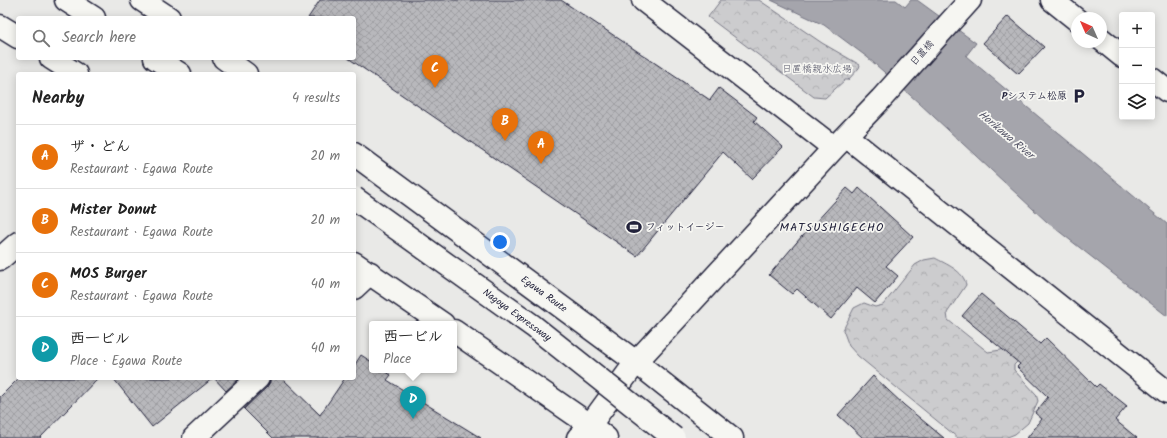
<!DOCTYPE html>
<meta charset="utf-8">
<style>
:root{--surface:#fff;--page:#f6f6f6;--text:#222;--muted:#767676;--line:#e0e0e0;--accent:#b45309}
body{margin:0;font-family:Kalam,"Klee One",sans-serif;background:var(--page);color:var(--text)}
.controls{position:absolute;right:12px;top:12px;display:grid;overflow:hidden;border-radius:4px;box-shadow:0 2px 10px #0003}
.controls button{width:36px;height:36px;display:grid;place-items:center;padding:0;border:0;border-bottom:1px solid var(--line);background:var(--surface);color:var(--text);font:20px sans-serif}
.compass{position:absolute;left:1071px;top:12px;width:36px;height:36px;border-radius:50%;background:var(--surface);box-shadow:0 2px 10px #0003;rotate:315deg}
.you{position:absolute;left:500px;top:242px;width:14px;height:14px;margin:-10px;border:3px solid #fff;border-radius:50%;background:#1a73e8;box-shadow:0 0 0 6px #1a73e833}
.badge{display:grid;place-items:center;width:26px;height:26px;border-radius:50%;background:var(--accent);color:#fff;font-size:13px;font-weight:700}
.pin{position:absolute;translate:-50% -33px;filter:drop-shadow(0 1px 2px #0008)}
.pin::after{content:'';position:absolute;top:21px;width:14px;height:12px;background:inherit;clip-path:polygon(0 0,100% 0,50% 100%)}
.popup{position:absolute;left:369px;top:321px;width:88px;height:52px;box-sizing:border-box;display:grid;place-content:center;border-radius:4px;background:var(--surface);filter:drop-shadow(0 1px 3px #0005);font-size:13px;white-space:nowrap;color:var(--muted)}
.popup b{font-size:15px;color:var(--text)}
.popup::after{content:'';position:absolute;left:50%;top:100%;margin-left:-8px;border:8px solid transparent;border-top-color:var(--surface)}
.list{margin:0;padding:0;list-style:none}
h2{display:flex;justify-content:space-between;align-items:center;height:52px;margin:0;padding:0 16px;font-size:17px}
h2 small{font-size:13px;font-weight:400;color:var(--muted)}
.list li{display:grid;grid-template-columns:26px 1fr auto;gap:12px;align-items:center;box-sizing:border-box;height:64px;padding:0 16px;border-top:1px solid var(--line)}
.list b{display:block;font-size:15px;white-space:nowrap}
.list p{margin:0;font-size:13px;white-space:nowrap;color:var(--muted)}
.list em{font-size:13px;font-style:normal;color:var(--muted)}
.icon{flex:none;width:22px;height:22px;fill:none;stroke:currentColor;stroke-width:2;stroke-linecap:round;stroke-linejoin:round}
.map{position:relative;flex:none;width:1167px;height:438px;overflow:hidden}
.search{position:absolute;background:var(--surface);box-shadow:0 2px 10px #0003;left:16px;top:16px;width:340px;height:44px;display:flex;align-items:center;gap:10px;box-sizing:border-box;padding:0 14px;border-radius:4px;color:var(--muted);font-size:15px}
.panel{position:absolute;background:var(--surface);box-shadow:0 2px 10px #0003;left:16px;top:72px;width:340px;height:308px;border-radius:4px}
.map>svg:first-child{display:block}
.forest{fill:url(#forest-crowns);stroke:#777784}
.water{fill:#a5a5ac;stroke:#71717f}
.building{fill:url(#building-cross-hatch);stroke:#22223b}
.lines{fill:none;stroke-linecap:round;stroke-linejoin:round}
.minor-casing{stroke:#22223b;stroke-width:25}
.major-casing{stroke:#22223b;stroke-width:25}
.highway-casing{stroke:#22223b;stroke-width:25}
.minor{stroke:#f6f6f2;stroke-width:22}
.major{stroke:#f6f6f2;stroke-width:22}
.highway{stroke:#f6f6f2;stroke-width:22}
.highway-bridge-casing{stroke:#22223b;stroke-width:25;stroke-linecap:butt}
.highway-bridge{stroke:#f6f6f2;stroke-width:22}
.labels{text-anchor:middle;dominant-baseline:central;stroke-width:3.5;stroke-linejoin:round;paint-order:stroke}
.street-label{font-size:10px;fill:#22223b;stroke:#f6f6f2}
.park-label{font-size:10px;fill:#555567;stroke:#f6f6f2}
.poi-label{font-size:10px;font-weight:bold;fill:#22223b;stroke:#f6f6f2;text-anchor:end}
.water-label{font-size:11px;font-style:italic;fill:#565668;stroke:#f6f6f2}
.quarter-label{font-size:12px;letter-spacing:1px;fill:#22223b;stroke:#f6f6f2}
</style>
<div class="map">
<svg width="1167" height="438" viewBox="0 0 1167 438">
<defs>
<pattern id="forest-crowns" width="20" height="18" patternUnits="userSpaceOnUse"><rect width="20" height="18" fill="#ccccce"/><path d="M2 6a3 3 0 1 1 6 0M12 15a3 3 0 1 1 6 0" fill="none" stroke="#afafb2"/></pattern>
<pattern id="building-cross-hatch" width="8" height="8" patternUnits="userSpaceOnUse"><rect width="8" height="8" fill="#b8b8bc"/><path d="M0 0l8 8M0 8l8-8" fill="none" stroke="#9e9ea2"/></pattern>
</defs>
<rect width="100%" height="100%" fill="#e9e9e7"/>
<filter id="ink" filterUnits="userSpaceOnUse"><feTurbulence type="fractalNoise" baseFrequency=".025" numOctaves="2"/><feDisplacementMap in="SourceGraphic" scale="8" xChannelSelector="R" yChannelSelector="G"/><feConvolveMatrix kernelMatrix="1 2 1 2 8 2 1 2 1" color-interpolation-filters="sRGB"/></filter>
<g filter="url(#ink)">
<path class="forest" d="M721 0H759L822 43 860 65 859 68 848 80H845L825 98 814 97 708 17Z
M935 258C946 264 964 271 966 285L947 313 948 320 988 352 1001 350 1018 338 1027 352 1014 365V370L1036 394 1038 401 1028 423 1015 434 1005 438H958L858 356 849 346 843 330 854 308 864 303 875 307 883 305 915 265 924 260Z"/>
<path class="water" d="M771 0H896L905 7 911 0H917L976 43 966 56 1167 224V316L1047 222 919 103 867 57 824 25Z"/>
<path class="building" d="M320 0H561L710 100 719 88 757 117 754 121 783 147 752 179 723 152 637 256 348 58H354V18H308Z
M1008 16 1044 47 1018 74 983 43Z
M847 188 854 194 859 188 913 237 886 266 898 276 875 303 857 288 831 319 797 289 792 294 769 275 802 236V237Z
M981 294 1040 344 1046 338 1096 387 1099 384 1127 406 1115 420 1137 438H1027L1042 419 1035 413 1048 397 1017 367 1020 364 962 316Z
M361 355 372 362V370H383L391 375 387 380 481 438H273L244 409 267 387 270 382V378H282L320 415 345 378H354V366Z
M873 376 904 405 944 438H863L838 415Z
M19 378H98L40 438H0V397Z
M113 378H213L152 427Z
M214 378H240L226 391Z"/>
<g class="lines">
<g class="minor-casing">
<path id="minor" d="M643 0 834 148
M1052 0 1077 20
M1101 39 1122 56
M1152 79 1167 91
M846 136 1167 392
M0 259 18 243
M354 288 370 273
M194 438 258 378
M578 438 590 425 636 362 834 148 881 99 970 0"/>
</g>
<g class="major-casing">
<path id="major" d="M142 0 169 18
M0 26 18 37
M51 58 76 74
M224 58 246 74
M354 154 636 362 732 438
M354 263 443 324
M454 331 590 425 606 438"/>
</g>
<g class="highway-casing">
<path id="highway" d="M66 0 94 18
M155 58 180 74"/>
</g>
<use href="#minor" class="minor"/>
<use href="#major" class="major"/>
<use href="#highway" class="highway"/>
<g class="highway-bridge-casing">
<path id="highway-bridge" d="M354 198 533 326 674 438"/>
</g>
<use href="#highway-bridge" class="highway-bridge"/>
</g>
</g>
<defs>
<g id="parking-bare" transform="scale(1.2)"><path d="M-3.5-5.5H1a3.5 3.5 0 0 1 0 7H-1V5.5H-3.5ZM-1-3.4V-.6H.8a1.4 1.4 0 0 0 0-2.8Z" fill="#22223b" stroke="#f6f6f2" stroke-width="2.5" paint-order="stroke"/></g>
<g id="stadium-bare" transform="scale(1.2)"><path d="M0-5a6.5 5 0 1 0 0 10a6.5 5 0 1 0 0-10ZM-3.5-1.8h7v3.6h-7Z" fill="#22223b" stroke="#f6f6f2" stroke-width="2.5" paint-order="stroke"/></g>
</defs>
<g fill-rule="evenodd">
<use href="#parking-bare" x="1079" y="96"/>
<use href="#stadium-bare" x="634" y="227"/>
</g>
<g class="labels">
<g class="street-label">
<text transform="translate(922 53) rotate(-48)">日置橋</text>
<text transform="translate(544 294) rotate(36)">Egawa Route</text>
<text transform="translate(517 315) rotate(36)">Nagoya Expressway</text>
</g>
<g class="park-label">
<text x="817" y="69">日置橋親水広場</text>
</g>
<g class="poi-label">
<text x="1067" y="96">Pシステム松原</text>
<text x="646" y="227" text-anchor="start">フィットイージー</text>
</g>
<g class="water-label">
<text transform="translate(1006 135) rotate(40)">Horikawa River</text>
</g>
<g class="quarter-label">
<text x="832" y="227">MATSUSHIGECHO</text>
</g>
</g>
</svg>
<div class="controls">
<button>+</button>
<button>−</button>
<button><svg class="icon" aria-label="layers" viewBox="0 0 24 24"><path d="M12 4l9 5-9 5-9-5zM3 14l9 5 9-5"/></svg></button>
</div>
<svg class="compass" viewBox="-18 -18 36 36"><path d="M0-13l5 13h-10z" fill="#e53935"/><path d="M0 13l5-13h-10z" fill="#767676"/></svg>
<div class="you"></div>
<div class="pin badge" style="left:541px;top:164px;background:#e8710a">A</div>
<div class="pin badge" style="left:505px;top:141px;background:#e8710a">B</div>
<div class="pin badge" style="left:435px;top:88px;background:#e8710a">C</div>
<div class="pin badge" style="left:413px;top:419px;background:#0f9aa8">D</div>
<div class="popup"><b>西一ビル</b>Place</div>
<div class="search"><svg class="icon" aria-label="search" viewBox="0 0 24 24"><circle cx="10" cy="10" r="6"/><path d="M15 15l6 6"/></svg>Search here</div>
<section class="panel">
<h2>Nearby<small>4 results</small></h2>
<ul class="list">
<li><span class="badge" style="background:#e8710a">A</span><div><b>ザ・どん</b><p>Restaurant · Egawa Route</p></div><em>20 m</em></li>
<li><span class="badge" style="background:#e8710a">B</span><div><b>Mister Donut</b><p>Restaurant · Egawa Route</p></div><em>20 m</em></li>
<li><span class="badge" style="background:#e8710a">C</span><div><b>MOS Burger</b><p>Restaurant · Egawa Route</p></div><em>40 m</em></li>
<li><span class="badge" style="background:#0f9aa8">D</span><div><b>西一ビル</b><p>Place · Egawa Route</p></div><em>40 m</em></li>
</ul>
</section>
</div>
